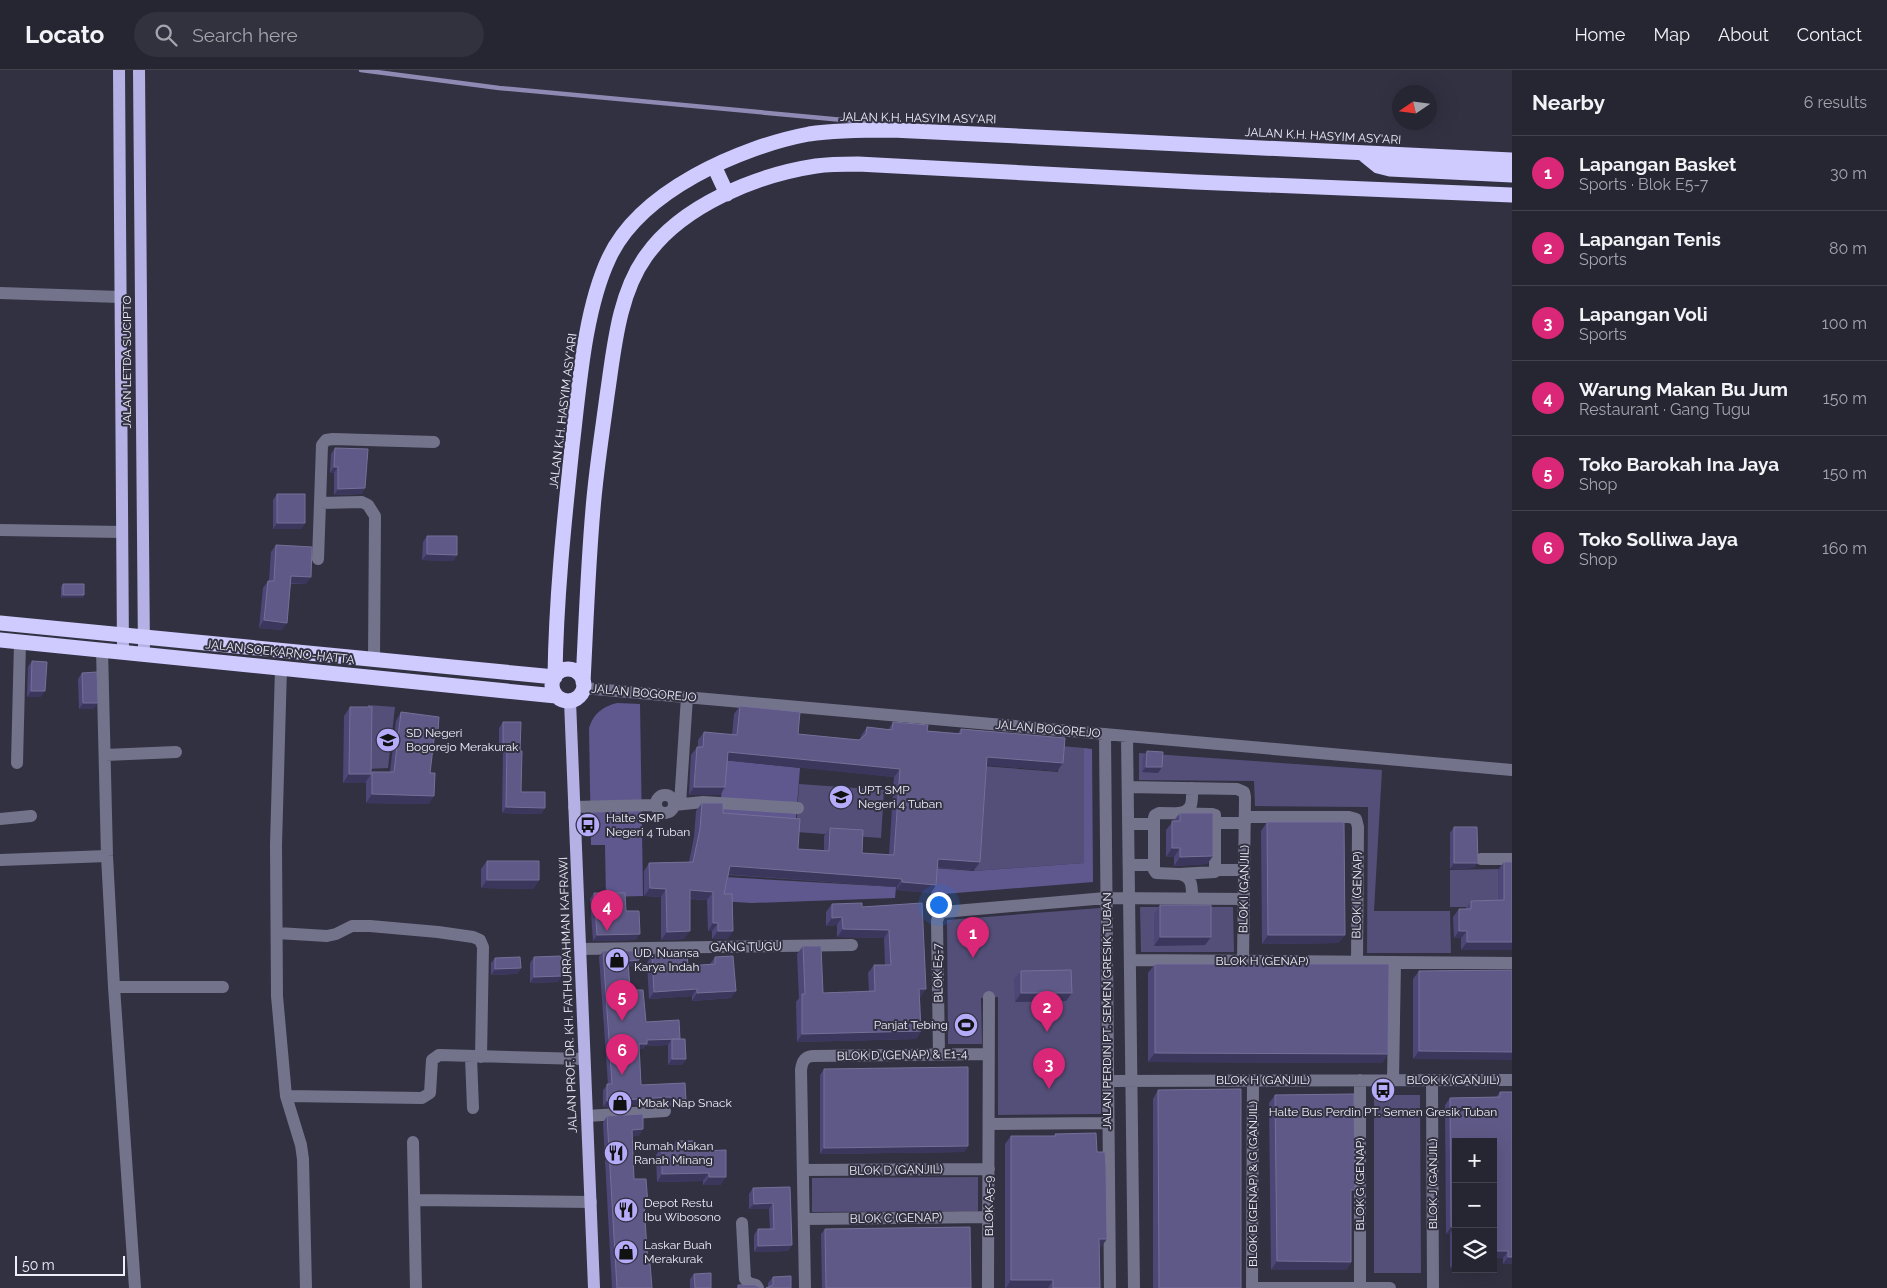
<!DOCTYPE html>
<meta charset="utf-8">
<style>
:root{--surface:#262532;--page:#32313e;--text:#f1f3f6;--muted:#a4a5ac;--line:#42424d;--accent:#db2777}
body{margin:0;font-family:Raleway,sans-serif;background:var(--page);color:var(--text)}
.controls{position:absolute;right:15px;bottom:15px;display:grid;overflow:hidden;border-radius:0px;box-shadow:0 5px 20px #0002}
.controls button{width:45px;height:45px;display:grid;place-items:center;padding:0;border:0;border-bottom:1px solid var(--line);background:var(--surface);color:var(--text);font:25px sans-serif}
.compass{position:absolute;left:1392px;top:15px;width:45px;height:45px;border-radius:50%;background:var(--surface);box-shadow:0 5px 20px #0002;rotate:257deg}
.scale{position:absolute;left:15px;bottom:12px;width:110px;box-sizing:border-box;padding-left:5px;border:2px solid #eeeef9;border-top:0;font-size:14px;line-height:18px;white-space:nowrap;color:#eeeef9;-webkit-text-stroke:4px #323142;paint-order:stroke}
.you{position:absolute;left:938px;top:834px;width:18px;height:18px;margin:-12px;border:4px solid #fff;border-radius:50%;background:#1a73e8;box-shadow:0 0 0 8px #1a73e833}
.badge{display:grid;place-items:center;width:32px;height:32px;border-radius:50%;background:var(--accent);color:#fff;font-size:16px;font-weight:700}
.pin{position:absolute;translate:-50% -41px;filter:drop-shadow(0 1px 2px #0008)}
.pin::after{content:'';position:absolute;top:26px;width:18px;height:15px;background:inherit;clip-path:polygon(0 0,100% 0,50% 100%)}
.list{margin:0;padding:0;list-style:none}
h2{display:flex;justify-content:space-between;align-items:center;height:65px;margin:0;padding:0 20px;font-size:21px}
h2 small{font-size:16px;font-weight:400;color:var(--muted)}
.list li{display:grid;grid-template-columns:32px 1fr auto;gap:15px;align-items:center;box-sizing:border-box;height:75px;padding:0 20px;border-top:1px solid var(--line)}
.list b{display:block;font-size:19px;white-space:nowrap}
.list p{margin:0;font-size:16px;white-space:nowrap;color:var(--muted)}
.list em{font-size:16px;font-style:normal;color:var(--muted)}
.icon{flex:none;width:28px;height:28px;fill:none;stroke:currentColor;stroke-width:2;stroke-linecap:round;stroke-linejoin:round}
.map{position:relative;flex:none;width:1512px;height:1218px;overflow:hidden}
header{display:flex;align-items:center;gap:30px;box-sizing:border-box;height:70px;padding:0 25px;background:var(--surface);border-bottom:1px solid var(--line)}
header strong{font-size:24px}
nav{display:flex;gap:28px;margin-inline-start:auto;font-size:18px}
.search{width:350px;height:45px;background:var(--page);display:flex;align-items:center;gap:12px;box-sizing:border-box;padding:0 18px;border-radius:28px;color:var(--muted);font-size:19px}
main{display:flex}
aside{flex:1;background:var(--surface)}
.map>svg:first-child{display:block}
.green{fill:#534f78}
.forest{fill:#5f588f}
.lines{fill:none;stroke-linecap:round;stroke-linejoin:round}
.stream{stroke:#8f8ab4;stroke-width:4.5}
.minor{stroke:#74738c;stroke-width:12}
.major{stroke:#b5b1e5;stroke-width:12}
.highway{stroke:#cfcbfe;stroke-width:15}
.wall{fill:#4d4778}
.shaded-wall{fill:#3b365c}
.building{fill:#5e5986;stroke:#757098}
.labels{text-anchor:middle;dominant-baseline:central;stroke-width:4;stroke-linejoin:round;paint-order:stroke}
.street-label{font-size:12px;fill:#eeeef9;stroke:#323142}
.poi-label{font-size:12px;fill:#eeeef9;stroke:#323142;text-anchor:start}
</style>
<header>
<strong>Locato</strong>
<div class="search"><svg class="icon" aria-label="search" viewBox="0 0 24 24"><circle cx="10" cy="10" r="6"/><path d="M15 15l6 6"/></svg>Search here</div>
<nav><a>Home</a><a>Map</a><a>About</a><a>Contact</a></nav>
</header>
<main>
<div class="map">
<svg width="1512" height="1218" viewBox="0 0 1512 1218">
<rect width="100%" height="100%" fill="#323142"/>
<path class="green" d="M368 635 395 637 388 698 367 699Z
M1061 676 1084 678V793L974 801 982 696 1058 702Z
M1139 683 1382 700 1374 841H1450L1451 883H1367L1368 737 1255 736 1254 711 1139 710Z
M799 714 884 720 881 768 796 762Z
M1498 799V837H1450V800Z
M1140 837H1233L1234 882H1141Z
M1100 838 1101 1044 998 1045V927L981 928 982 974H948L947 850Z
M1374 1025H1420L1421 1203H1374Z
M978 1107V1141L812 1142V1108Z"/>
<path class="forest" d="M617 633 640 634 643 826 606 827 605 775H591L589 658C594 643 602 637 617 633Z
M1084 678 1092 679 1093 812 931 825 933 798 974 801 1084 793Z
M724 690 800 698 793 786 718 768Z
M725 807 896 817 895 828 752 833 719 831Z"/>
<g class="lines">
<path class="stream" d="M361 0 499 18 876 53"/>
<path class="minor" d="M0 223 120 227
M0 460 122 462
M318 489 320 433
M102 579 107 786 114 917 135 1218
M374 589 375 446 368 435 362 432 320 433 322 375 326 370 333 369 434 372
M281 598 276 775 277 926 286 1026 301 1075 303 1089 306 1218
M583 618 1512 700
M1105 664 1110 1218
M1127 666 1134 1218
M105 685 176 682
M17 693 20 572
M1128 717 1237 719 1244 722 1245 727 1243 891
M656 734a9 9 0 1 1 18 0a9 9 0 1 1-18 0Z
M680 734 687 627
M674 735 703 732 798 738
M574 737 656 735
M1159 743 1212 744 1215 745V802L1179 804 1156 803 1154 800V748L1155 745Z
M1179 743C1194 741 1192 730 1192 718
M1245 747H1349L1356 749 1358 757 1357 892
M0 749 31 746
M1216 753H1245
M1128 754H1154
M1481 789H1512
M0 790 107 786
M1129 795H1154
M1216 800H1244
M1179 804C1193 807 1192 817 1192 829
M277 863 327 866 336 864 352 856H370L438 862 473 867 480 870 483 877 481 987
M580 879 852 875
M1130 890 1512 893
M114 917H223
M939 984 937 851 939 845 943 842 1106 828 1244 829
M471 987 473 1038
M1360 1010V1218
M1393 1010 1395 892
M1432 1010 1433 1218
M1108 1011 1512 1010
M286 1026 422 1028 430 1023 432 990 439 985 584 989
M587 1046 665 1041
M989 1054 1108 1053
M413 1072 416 1218
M803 1100 989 1099
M414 1130 591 1132
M804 1149 989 1147
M742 1153 745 1209 749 1213 756 1215 758 1218
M805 1218 801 1000C802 991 805 986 814 986L989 984
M988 1218 989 927
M1252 1218 1253 1010
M1252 1218H1390"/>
<path class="major" d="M119 0 123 581
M139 0 144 583
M570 631 594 1218"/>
<path class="highway" d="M1362 83 1378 96 1390 99 1512 105
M714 96 727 124
M0 553 555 607C556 529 564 453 572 377 579 319 584 241 609 188 640 121 740 77 809 64 836 60 864 60 892 60L1512 90
M0 570 556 626
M552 615a16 16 0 1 1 32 0a16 16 0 1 1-32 0Z
M583 612C586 554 588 496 593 439 596 401 602 364 607 326 614 280 618 225 646 186 682 135 757 105 816 96 830 94 844 94 858 94L1195 112 1512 125"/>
</g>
<path class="wall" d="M335 378 365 418 361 424 334 425V403H330L331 384Z
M277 424 305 453 301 459H273V430Z
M427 466 457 485 453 491 422 490 423 472Z
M276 475 306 514H291L282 560 259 558 263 518 268 511H269L271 482Z
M63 514 84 525 82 528H61V517Z
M32 591 41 627H27L28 597Z
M82 603 94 639H79L78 609Z
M740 636 798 664 859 670 861 668V666L867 657 888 660 893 652 927 661 958 663 961 659 1057 701 987 695 980 792 974 800 938 798 931 823 896 820 897 817 729 805 724 824 728 869H712V861H708L707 830 690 829 684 869 661 870V827L644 826V801L649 793 689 792 694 767 696 741 702 733 798 779 824 780V766L830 758 862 783 889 785 894 707 727 690 720 725H689L691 685 697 677H698V670L704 662 732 665 734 644Z
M350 637 371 704 372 702H390L396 651 401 642 438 661 434 666 430 703 429 734 366 733V711L365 713H343L344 646Z
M503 652 520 681 521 722 545 738 541 744 502 743 503 682H499V658Z
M1147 681 1162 697 1158 703 1142 702 1143 687Z
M1180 743 1213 786 1207 794 1174 796V787H1166V760Z
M1267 752 1345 865 1338 873 1262 874 1261 761Z
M1454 757 1474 798 1450 799V763Z
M487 791 539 810 533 819 481 818V799Z
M1504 792H1512V880H1461V868H1454L1453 847 1459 839H1465L1471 831 1498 830V800Z
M594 823 626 841 636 870 593 871 590 829Z
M922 833 921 927H920L921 961 916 969 797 972 796 932 799 928 797 884 803 876 823 923 869 922 868 903 874 895H885L884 868 837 867V855L826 856V842L832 834 862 837Z
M1160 835 1205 875 1154 876V844Z
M603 881 639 890 635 896H629L630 920 646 952 680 969 686 989 682 995H668V975L645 976 643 979H639L641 1015 686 1031 682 1037 672 1038 669 1034 664 1033 603 1037V1020L608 1014 599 887Z
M652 885 688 896 710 894 715 887 736 921 731 928 692 931V926L649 929 647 893Z
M534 887 558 912 530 913V893Z
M495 888 521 898 517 904 491 905V893Z
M1155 894 1388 984 1382 993 1148 992V903Z
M1512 900 1413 989V909L1419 901Z
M1021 901 1066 931 1015 932 1014 909Z
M824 999 968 1076 964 1082 820 1084V1005Z
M1158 1020 1241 1218H1153V1029Z
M1500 1022H1512V1194H1503V1188H1493V1072L1456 1198H1450V1164H1446L1445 1035 1450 1028 1496 1027Z
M1275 1025 1351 1125V1192L1346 1200H1271L1269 1033Z
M607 1046 639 1066H632L634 1109 648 1135 644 1141 648 1193 652 1218H612L603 1053Z
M1055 1064 1101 1177 1099 1178 1100 1218H1005V1074L1011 1066H1054Z
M676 1071 696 1076 704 1081 721 1115H703V1111L657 1112 656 1085 662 1077H673Z
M790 1117 792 1175 788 1181 754 1182V1165L758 1159H770L769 1139H749V1124L753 1118Z
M825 1159 971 1218H822L821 1164Z
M694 1204 711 1218H690V1209Z
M773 1207 791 1218 768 1217V1213Z"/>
<path class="shaded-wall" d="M334 397H338L334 403H330Z
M365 418 361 424 334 425 338 419Z
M277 453H305L301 459H273Z
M427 484 457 485 453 491 422 490Z
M291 506 311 507 306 514 286 513Z
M63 525H84L82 528H61Z
M264 550 287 553 282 560 259 558Z
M31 621H45L41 627H27Z
M83 633H98L94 639H79Z
M503 676H507L503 682H499Z
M728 682 900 699 894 707 722 690Z
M987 687 1063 693 1057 701 981 695Z
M1146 697H1162L1158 703 1142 702Z
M349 704H371L365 713H343Z
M694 717H725L720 725H689Z
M372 724 434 726 429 734 366 733Z
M506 737 545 738 541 744 502 743Z
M1172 778H1180L1174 787H1166Z
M1213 786 1207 794 1174 796 1180 787Z
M938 789 980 792 974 800 932 797Z
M1454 793H1478L1474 798 1450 799Z
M730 796 902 809 897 817 725 804Z
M487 810H539L533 819 481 818Z
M902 812 936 815 931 823 896 820Z
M650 818 666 819 661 827 644 826Z
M690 820 713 822 707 830 684 828Z
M842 847 837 855 826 856 832 848Z
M713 853H718L712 861H708Z
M843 859 889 860 884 868 837 867Z
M690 861 684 869 661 870 667 862Z
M718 861H733L728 869H712Z
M1459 861H1467L1461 868H1454Z
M640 864 636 870 593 871 597 865Z
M1268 865H1345L1338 873 1262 874Z
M1160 867H1211L1205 875 1154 876Z
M1467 872H1512V880H1461Z
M639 890 635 896H624L628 891Z
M521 898 517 904 491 905 495 899Z
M562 906 558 912 530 913 534 907Z
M697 919 692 926 649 929 654 922Z
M919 919H926L921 927H914Z
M736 921 731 928 692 931 697 923Z
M1021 923H1072L1066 931 1015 932Z
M921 961 916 969 797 972 802 964Z
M672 969 668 975 645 976 643 979 635 980 639 974 647 970Z
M1419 981 1512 982V990L1413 989Z
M1155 983 1388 984 1382 993 1148 992Z
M672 989H686L682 995H668Z
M669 1027 673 1028 669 1034 664 1033 603 1037 607 1031Z
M686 1031 682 1037 672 1038 676 1032Z
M643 1059 639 1066 627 1067 632 1060Z
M968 1076 964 1082 820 1084 824 1078Z
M709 1103 703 1111 657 1112 662 1104Z
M709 1107H726L721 1115H703Z
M773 1133 769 1139H749L754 1134Z
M644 1135H648L644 1142Z
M1455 1156 1450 1164H1446L1451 1157Z
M1099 1169H1107L1101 1177 1094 1178Z
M792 1175 788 1181 754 1182 758 1176Z
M1493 1181H1508L1503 1188H1493Z
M1508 1187H1512V1194H1503Z
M1277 1191 1351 1192 1346 1200H1271Z
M1455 1191 1456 1198H1450Z
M1011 1210H1053L1048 1218H1006Z"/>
<path class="building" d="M335 378 368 379 365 418 338 419V397H334Z
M277 424H305V453H277Z
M427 466H457V485L427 484Z
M276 475 312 477 311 507 291 506 287 553 264 550 268 511H274Z
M63 514H84V525H63Z
M32 591 47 592 45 621H31Z
M97 602 98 633H83L82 603Z
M740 636 800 642 798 664 859 670 866 664 867 657 892 660 893 652 928 655 927 661 961 664V659L1065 668 1063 693 987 687 980 792 938 789 936 815 902 812V809L730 796 724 824H732L733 861H718V853H713V822L690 820V861L667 862 666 819 650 818 649 793 693 792 700 759 702 733H723V743L800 749 798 779 829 781 830 758 863 760 862 783 894 785 900 699 728 682 725 717H694L697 677H703L704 662 737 665Z
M350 637H372L371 704H349Z
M401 642 439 647 438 661H435L430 703H435L434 726 372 724V702H394Z
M503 652H521L520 681H522L521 722H545V738L506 737 507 676H503Z
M1147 681 1163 682 1162 697H1146Z
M1180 743H1213V786L1180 787V778H1172V751H1180Z
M1267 752H1344L1345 865H1268Z
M1454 757H1477L1478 793H1454Z
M487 791H539V810H487Z
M1504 792H1512V872H1467V861H1459V839H1471V831L1504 830Z
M594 823H625L626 841H639L640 864 597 865Z
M862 833V837L922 833 926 919H919L921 961 802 964V924H805L803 876H821L823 923 875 921 874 895H891L889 860 843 859 842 847 832 848V834Z
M1160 835H1211V867H1160Z
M603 881H638L639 890 628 891 630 920H643L646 952 679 950 680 969 647 970V974H639L641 1015 685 1013 686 1031 676 1032 673 1028 669 1027 607 1031V1014H612Z
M687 884 688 896 715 894V887L733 886 736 921 697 923V919L654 922 652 885Z
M561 886 562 906 534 907V887Z
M520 887 521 898 495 899V888Z
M1155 894H1389L1388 984 1155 983Z
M1071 900 1072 923H1021V901Z
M1512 900V982L1419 981V901Z
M672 969H685L686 989H672Z
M968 997V1076L824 1078V999Z
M1241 1019V1218H1159L1158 1020Z
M1500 1022H1512V1187H1508V1181H1493V1072H1456L1455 1191V1156L1451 1157 1450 1028 1500 1027Z
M1354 1024 1355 1120H1351V1192L1277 1191 1275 1025Z
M643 1044V1059L632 1060 634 1109H646L648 1135H644L648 1193H650L652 1218H617L607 1046Z
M1096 1063 1097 1082H1105L1106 1097 1107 1169H1099L1100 1218H1053V1210H1011V1066H1056L1055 1064Z
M676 1071H696V1076H704V1081L726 1080V1107H709V1103L662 1104V1077H677Z
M790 1117 792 1175 758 1176V1159H774L773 1133 754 1134 753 1118Z
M970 1157 971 1218H826L825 1159Z
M711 1203V1218H695L694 1204Z
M791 1206V1218H766L773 1215V1207Z
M738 1215H755L761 1218H738Z"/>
<defs>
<g id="school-disc" transform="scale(1.25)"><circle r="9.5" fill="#b4acf9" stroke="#323142"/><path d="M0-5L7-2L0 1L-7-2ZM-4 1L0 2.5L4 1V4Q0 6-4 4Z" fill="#111"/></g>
<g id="bus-disc" transform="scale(1.25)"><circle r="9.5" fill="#b4acf9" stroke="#323142"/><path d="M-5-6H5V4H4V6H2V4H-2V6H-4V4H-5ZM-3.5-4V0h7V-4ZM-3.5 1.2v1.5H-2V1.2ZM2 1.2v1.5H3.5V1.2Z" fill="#111"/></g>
<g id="shop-disc" transform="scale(1.25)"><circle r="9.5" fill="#b4acf9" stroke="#323142"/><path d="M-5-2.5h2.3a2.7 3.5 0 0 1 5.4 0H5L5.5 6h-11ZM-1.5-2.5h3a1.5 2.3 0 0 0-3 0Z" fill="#111"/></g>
<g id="stadium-disc" transform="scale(1.25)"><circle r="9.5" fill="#b4acf9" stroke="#323142"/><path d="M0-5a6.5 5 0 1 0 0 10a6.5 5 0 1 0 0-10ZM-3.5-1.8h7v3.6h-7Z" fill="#111"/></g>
<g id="restaurant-disc" transform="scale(1.25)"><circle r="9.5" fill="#b4acf9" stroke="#323142"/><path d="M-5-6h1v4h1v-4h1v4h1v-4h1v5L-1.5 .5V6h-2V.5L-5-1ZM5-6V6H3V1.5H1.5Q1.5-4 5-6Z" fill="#111"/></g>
</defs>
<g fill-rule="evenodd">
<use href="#school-disc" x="388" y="670"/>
<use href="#school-disc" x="841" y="727"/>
<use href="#bus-disc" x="588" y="755"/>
<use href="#shop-disc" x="617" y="890"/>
<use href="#stadium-disc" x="966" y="955"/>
<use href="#bus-disc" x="1383" y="1020"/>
<use href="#shop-disc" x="620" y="1033"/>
<use href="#restaurant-disc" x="616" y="1083"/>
<use href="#restaurant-disc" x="626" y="1140"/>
<use href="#shop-disc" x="626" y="1182"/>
</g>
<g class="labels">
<g class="street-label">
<text transform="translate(918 48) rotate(1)">JALAN K.H. HASYIM ASY'ARI</text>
<text transform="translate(1323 66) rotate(3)">JALAN K.H. HASYIM ASY'ARI</text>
<text transform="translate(127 292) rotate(-90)">JALAN LETDA SUCIPTO</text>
<text transform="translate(563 341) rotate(-83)">JALAN K.H. HASYIM ASY'ARI</text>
<text transform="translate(280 582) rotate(6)">JALAN SOEKARNO-HATTA</text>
<text transform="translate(644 623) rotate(5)">JALAN BOGOREJO</text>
<text transform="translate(1048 659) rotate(5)">JALAN BOGOREJO</text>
<text transform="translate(1244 819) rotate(-89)">BLOK I (GANJIL)</text>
<text transform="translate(1357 825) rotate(-89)">BLOK I (GENAP)</text>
<text transform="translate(746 877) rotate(-1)">GANG TUGU</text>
<text x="1262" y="891">BLOK H (GENAP)</text>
<text transform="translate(938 903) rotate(-91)">BLOK E5-7</text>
<text transform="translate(568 925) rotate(-92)">JALAN PROF. DR. KH. FATHURRAHMAN KAFRAWI</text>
<text transform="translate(1107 941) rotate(-90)">JALAN PERDIN PT. SEMEN GRESIK TUBAN</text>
<text transform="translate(902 985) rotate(-1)">BLOK D (GENAP) &amp; E1-4</text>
<text x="1263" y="1010">BLOK H (GANJIL)</text>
<text x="1453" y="1010">BLOK K (GANJIL)</text>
<text transform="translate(896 1100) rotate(-1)">BLOK D (GANJIL)</text>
<text transform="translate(1253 1114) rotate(-90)">BLOK B (GENAP) &amp; G (GANJIL)</text>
<text transform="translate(1360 1114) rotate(-90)">BLOK G (GENAP)</text>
<text transform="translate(1433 1114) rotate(-90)">BLOK J (GANJIL)</text>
<text transform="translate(989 1136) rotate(-90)">BLOK A5-9</text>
<text transform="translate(896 1148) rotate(-1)">BLOK C (GENAP)</text>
</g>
<g class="poi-label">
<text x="406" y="663">SD Negeri<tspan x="406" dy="14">Bogorejo Merakurak</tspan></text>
<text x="858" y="720">UPT SMP<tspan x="858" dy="14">Negeri 4 Tuban</tspan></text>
<text x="606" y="748">Halte SMP<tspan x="606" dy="14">Negeri 4 Tuban</tspan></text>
<text x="634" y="883">UD. Nuansa<tspan x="634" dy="14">Karya Indah</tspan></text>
<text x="948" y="955" text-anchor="end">Panjat Tebing</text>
<text x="638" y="1033">Mbak Nap Snack</text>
<text x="1383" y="1042" text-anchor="middle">Halte Bus Perdin PT. Semen Gresik Tuban</text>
<text x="634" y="1076">Rumah Makan<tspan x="634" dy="14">Ranah Minang</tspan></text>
<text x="644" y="1133">Depot Restu<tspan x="644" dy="14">Ibu Wibosono</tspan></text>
<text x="644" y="1175">Laskar Buah<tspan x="644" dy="14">Merakurak</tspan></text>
</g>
</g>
</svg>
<div class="controls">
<button>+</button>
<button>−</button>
<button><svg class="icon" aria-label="layers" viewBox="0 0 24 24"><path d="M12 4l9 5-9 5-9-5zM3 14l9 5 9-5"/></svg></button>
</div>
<svg class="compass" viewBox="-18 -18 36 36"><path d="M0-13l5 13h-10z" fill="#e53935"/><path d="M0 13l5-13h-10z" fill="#a4a5ac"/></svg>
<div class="scale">50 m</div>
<div class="you"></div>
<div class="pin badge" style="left:973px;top:888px">1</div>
<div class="pin badge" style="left:1047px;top:962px">2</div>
<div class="pin badge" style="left:1049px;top:1019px">3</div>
<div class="pin badge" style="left:607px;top:861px">4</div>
<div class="pin badge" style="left:622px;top:951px">5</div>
<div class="pin badge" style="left:622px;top:1005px">6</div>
</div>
<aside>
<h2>Nearby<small>6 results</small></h2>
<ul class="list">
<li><span class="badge">1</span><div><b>Lapangan Basket</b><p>Sports · Blok E5-7</p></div><em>30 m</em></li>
<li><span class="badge">2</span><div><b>Lapangan Tenis</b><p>Sports</p></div><em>80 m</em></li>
<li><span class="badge">3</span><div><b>Lapangan Voli</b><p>Sports</p></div><em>100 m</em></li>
<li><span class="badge">4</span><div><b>Warung Makan Bu Jum</b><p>Restaurant · Gang Tugu</p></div><em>150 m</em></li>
<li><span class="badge">5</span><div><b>Toko Barokah Ina Jaya</b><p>Shop</p></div><em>150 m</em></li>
<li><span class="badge">6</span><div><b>Toko Solliwa Jaya</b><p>Shop</p></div><em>160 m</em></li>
</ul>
</aside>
</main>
